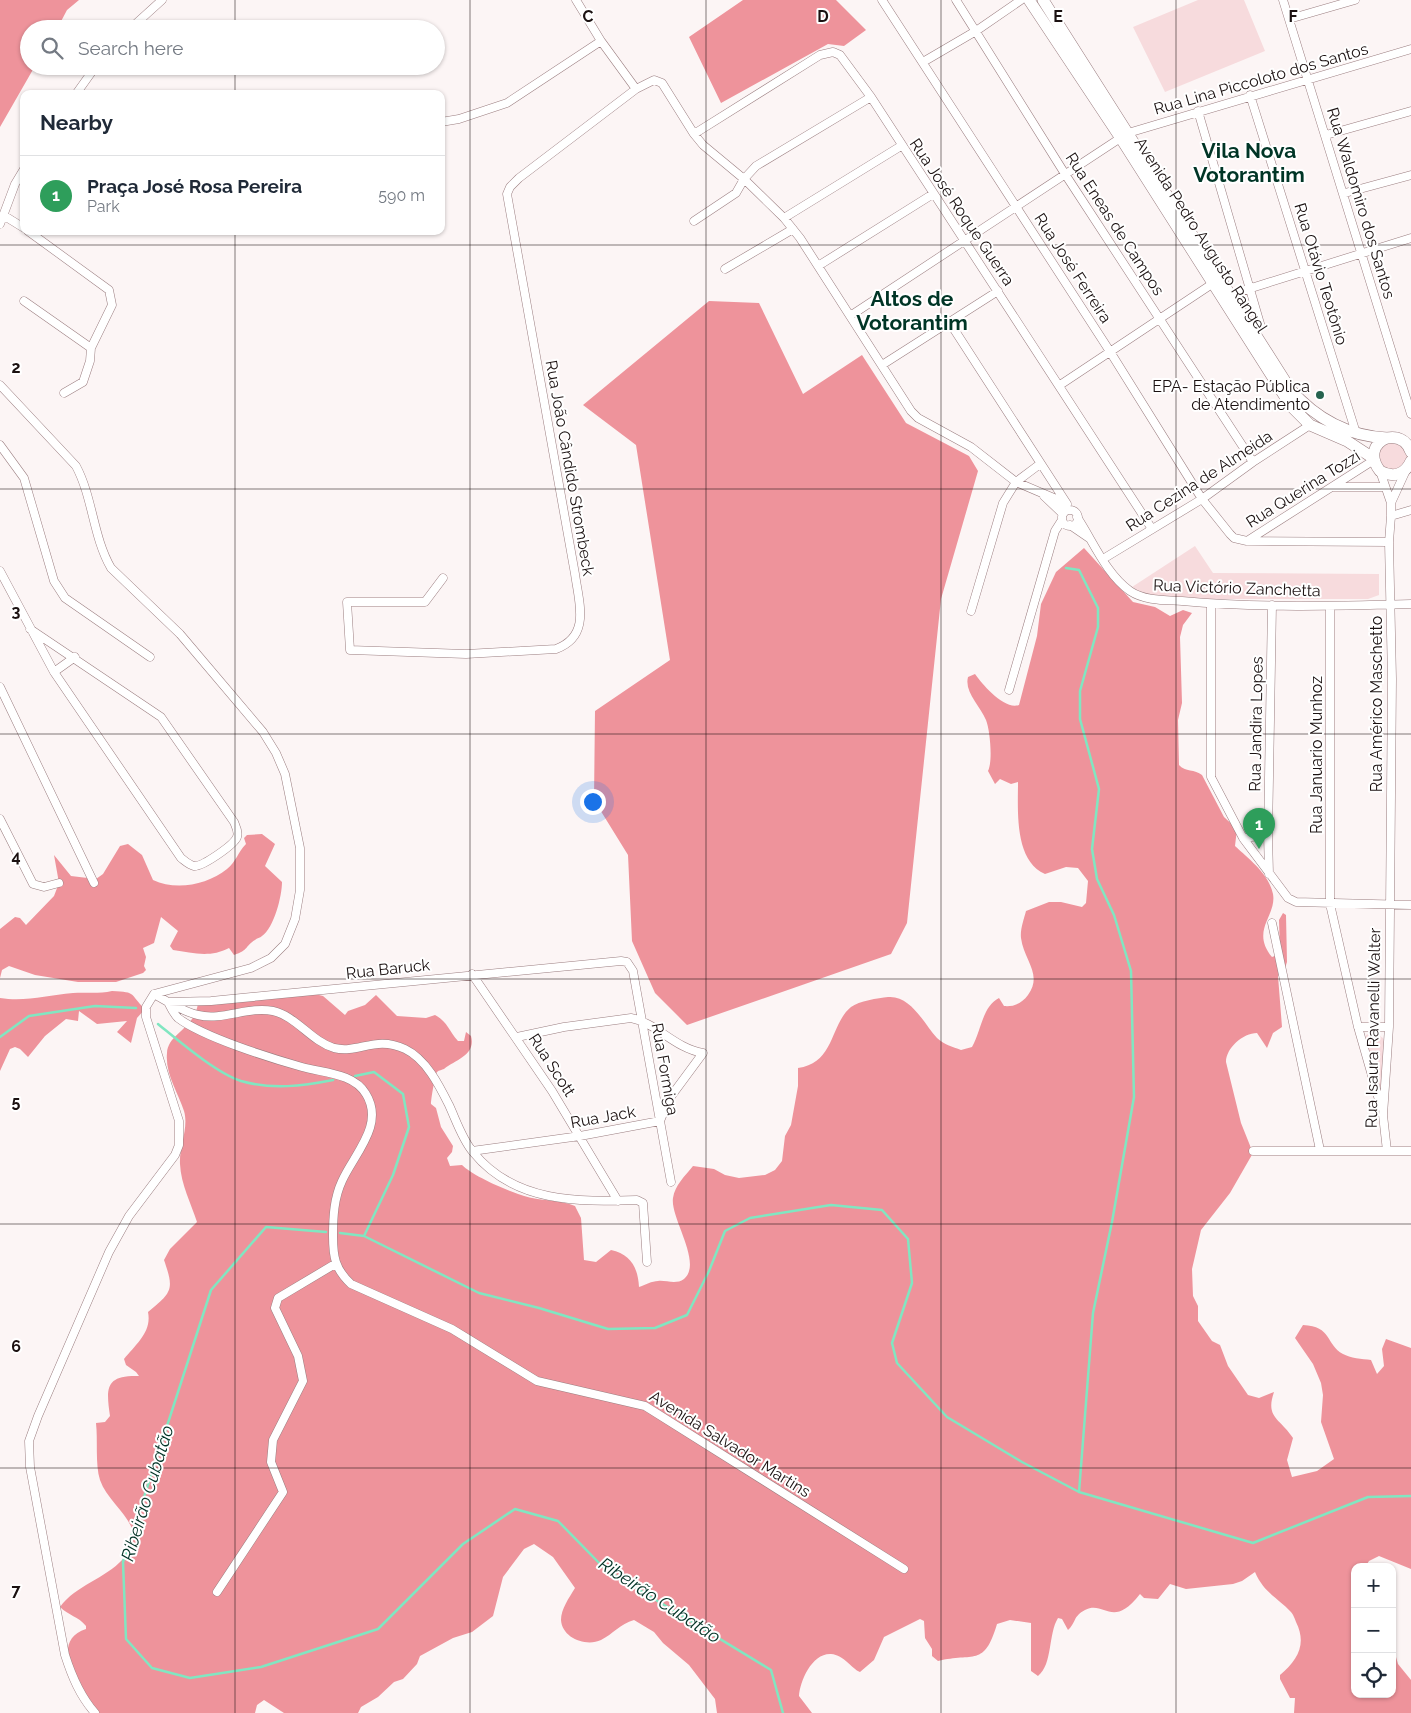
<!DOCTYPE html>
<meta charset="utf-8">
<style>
:root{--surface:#fff;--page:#f2f2f3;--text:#1f2937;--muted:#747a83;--line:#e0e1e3;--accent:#26634f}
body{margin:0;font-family:Raleway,sans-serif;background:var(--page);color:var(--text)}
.controls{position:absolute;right:15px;bottom:15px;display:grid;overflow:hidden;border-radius:10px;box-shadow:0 1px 4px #0004}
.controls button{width:45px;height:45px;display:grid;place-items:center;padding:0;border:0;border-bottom:1px solid var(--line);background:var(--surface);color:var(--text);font:25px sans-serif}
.you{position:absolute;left:592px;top:801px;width:18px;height:18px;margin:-12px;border:4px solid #fff;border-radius:50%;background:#1a73e8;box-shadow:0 0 0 8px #1a73e833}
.badge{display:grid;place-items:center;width:32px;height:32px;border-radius:50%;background:var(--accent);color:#fff;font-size:16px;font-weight:700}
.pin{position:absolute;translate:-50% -41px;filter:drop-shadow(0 1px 2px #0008)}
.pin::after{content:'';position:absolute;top:26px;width:18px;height:15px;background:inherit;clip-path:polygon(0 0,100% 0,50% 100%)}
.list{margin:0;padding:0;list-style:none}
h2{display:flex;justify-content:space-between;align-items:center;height:65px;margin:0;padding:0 20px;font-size:21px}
h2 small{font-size:16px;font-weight:400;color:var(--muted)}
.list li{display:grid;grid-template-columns:32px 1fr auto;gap:15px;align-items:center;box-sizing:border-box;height:80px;padding:0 20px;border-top:1px solid var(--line)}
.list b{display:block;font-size:19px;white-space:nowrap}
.list p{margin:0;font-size:16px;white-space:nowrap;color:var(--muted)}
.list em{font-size:16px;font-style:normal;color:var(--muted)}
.icon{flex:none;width:28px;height:28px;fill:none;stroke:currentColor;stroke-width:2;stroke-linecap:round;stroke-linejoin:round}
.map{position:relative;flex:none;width:1411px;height:1713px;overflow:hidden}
.search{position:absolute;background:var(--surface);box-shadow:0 1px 4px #0004;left:20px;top:20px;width:425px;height:55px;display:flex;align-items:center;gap:12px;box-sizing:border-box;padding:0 18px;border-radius:28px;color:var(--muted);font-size:19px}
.panel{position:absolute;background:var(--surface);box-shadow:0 1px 4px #0004;left:20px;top:90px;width:425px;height:145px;border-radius:10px}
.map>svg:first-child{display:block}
.green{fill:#f7dbdd}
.forest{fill:#ee939b}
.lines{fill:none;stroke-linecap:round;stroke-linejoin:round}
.stream{stroke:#81e6c1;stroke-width:2.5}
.street-casing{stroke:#9b7e80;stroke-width:9}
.secondary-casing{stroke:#9b7e80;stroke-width:12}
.street{stroke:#fff;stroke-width:8}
.secondary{stroke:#fff;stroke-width:11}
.grid{fill:none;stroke:#1b1111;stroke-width:1;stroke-opacity:0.55}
.poi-dot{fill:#26634f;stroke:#fff;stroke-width:2}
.labels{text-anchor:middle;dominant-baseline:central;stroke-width:4;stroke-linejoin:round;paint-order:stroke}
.street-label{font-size:16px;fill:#1b1111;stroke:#fff}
.poi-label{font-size:16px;fill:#1b1111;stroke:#fff;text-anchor:end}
.water-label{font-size:18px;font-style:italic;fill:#033326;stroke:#fff}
.district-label{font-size:21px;font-weight:bold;fill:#003526;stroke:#fff}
.grid-label{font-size:16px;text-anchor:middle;font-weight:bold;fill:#1b1111;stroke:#fff;stroke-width:4;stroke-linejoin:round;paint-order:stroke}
</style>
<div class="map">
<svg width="1411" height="1713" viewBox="0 0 1411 1713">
<rect width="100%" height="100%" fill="#fcf5f5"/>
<path class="green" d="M1198 0H1244L1265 51 1165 92 1133 27Z
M1379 456a14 14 0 1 1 28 0a14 14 0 1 1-28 0Z
M1195 546 1213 573 1379 574V595L1368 599H1182C1164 598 1147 598 1132 587Z
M1374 1032 1383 1038 1384 1042 1383 1092 1377 1094 1366 1042V1035Z"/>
<path class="forest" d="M0 0H79L67 10 57 29H29V66H35L0 127Z
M743 0H836L866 30 844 46 828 44 721 103 689 37Z
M709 301 759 303 803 394 862 355 906 423 969 456 978 471 941 599 907 923 891 954 687 1025 655 993 632 941 628 855 594 800 595 711 670 660 636 445 583 405Z
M1084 548 1133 602 1155 607 1170 616 1183 610 1192 613 1183 625 1180 637 1182 703 1178 720 1179 765C1185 772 1195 769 1202 775L1224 817 1237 829 1235 846C1249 859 1269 874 1273 894 1277 916 1250 930 1272 957L1280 954 1279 920 1283 913 1286 915 1287 962 1285 968 1278 976 1282 1027 1273 1033 1267 1048 1257 1033C1243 1033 1226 1048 1226 1062L1241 1123 1253 1153 1230 1193 1201 1230 1192 1269 1193 1296 1198 1306V1321L1212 1341 1220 1345 1228 1366 1248 1395 1259 1398 1274 1392C1265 1418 1280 1418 1293 1438L1287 1460 1292 1477 1317 1471 1334 1459 1321 1422 1323 1395 1321 1383 1313 1364 1295 1338 1303 1325C1332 1326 1326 1345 1343 1354 1350 1358 1362 1359 1371 1360L1377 1374 1384 1366 1382 1349 1386 1339 1411 1348V1569L1379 1556 1369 1561 1365 1567H1355V1694H1392V1643L1398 1664 1411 1680V1713H1294L1295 1698H1290L1280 1679V1675C1298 1660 1307 1644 1296 1622 1295 1619 1293 1614 1291 1612 1277 1597 1264 1593 1255 1572L1242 1581 1233 1584 1186 1589 1170 1584 1158 1599 1144 1598 1140 1594C1112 1630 1105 1600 1085 1610 1073 1616 1076 1623 1068 1630L1062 1619 1058 1618C1048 1634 1053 1664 1038 1676L1031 1671V1623L1010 1620 997 1624C984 1668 974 1652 938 1661L932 1656V1649L925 1638 924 1621 920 1619 884 1637 874 1660 860 1672C852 1669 844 1655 831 1654 812 1653 800 1681 799 1696L812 1713H717L715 1699 689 1665 663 1643 654 1632 634 1620C620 1624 613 1634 601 1640 586 1647 562 1638 561 1620 561 1609 569 1598 575 1588L553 1557 534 1544 524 1549 503 1577 493 1616 472 1632 453 1638 420 1656 417 1664 403 1679 394 1682 378 1697 361 1707 358 1713H284L264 1700 257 1705 255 1713H98C82 1693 46 1642 86 1629V1626C78 1616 69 1616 60 1607 76 1585 105 1579 123 1559 153 1527 110 1509 100 1480 95 1464 98 1440 96 1423L105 1422 110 1416C106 1388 105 1375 139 1376L136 1372 126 1365 124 1359C136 1344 152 1332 148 1312 173 1292 174 1289 164 1260L170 1249 197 1222C191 1203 181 1185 180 1164 179 1146 189 1128 184 1111 178 1092 165 1074 167 1053 168 1033 195 1029 198 1003L311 993 323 996 345 1015 348 1011 365 1005 376 995 397 1016 426 1018 435 1015C447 1021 449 1031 458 1041H464L466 1032 471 1036C476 1055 457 1059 444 1069 442 1070 439 1070 437 1072 435 1075 431 1099 431 1104L436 1108 441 1127 453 1146 452 1152 447 1158 450 1166 462 1165C474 1177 514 1194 532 1198 547 1201 560 1200 575 1206L581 1218 584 1260 596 1262 611 1250C630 1254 638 1267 639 1287 645 1285 652 1281 658 1281 666 1280 676 1285 684 1279 703 1263 670 1218 673 1198 675 1185 685 1176 693 1166L714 1169 725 1175 739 1178 765 1175 775 1170 782 1161 785 1136 791 1125 798 1086V1068C835 1063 830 1024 851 1007 859 1001 878 998 888 997 911 995 924 1024 937 1038 943 1044 953 1047 961 1050L972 1047C982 1029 982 1007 999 998L1004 1006C1014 1007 1022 1003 1028 995 1043 974 1024 961 1021 938 1020 929 1024 919 1026 911L1049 902H1061L1082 907 1086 903 1088 881 1078 868 1066 867 1045 874C1014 861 1018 810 1018 782L1011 784 1000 779 995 784 988 771C993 761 990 730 986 720 980 706 964 692 968 677L975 674C983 685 1004 710 1019 705L1037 636 1041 604 1056 572Z
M262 834 275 844 265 866 282 882C282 896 274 928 262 936 260 938 257 938 255 940 245 946 249 950 234 955L229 948C210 958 193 953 173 950L170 946 178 931 161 917 154 943 143 948 146 957 144 966 146 970 143 973 116 982H78L35 975 9 966 2 970 0 978V929L15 917 20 918 26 925 54 896 59 883 54 855 71 876 96 879 103 874 120 846 128 844 142 855 153 880C176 891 207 885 227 869 236 862 238 852 246 844L244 838 247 835Z
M112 991C138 992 129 994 145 1009L137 1018 131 1043 117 1032 127 1021 97 1024 79 1011 78 1021 66 1019 45 1036 28 1057 20 1049 15 1047 10 1049 0 1071V998C26 1002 47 995 73 993 86 992 99 994 112 991Z"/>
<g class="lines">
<path class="stream" d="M158 1024C179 1041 216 1073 241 1081 272 1090 303 1086 333 1080
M0 1037 29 1016 95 1006 136 1008
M326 1232 266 1227 211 1290 123 1562 126 1639 152 1668 190 1678 261 1667 378 1629 463 1544 515 1509 558 1521 605 1569 771 1670 783 1713
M340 1233 364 1236 393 1175 409 1127 403 1094 374 1072 355 1076
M364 1236 479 1293 539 1308 608 1329 655 1328 687 1315 709 1271 725 1231 750 1218 831 1205 882 1210 908 1239 912 1283 892 1343 897 1363 947 1417 1022 1462 1079 1492 1093 1313 1112 1222 1134 1097 1131 971 1114 915 1097 879 1092 849 1099 789 1080 719V691L1098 627V608L1079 570 1066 568
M1079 1492 1253 1543 1368 1497 1411 1496"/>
<g class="street-casing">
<path id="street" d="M882 0 1109 350 1202 499 1230 534 1234 538 1247 541 1389 542
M956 0 1065 174 1253 462
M1283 0 1411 414
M1289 19 1355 0
M130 29 162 0
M923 62 976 31 1021 0
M636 89 654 80 662 83 694 134 703 145 744 179 784 218 800 238 911 411 918 418 971 447 1016 482 1056 499 1067 510
M76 94 96 66
M1250 95 1356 433
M1198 111 1261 327
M441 122 459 119 507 103 601 41
M694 134 820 55 833 52 840 55 871 97 1152 529
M1326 135 1411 111
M1345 193 1411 175
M3 215 24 228
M784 218 901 146
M694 221 736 193 744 179 756 166 871 97
M0 224 15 184 24 169
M28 231 109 290 112 305 91 348 90 361 83 382 64 393
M818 266 933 194
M725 269 793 229
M1229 295 1411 238
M24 301 91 348
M850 316 1128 133 1411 49
M950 323 1067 504
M882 365 998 291
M0 385 76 466C93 498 93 537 111 568L180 634 263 732 276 753 285 774 300 848V890L295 919 285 944 271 958 251 968 154 994 146 1007V1017L179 1121V1145L175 1155 129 1216 109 1252 38 1416 29 1441 30 1467 65 1655C72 1677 80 1696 95 1713
M1060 385 1212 284
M0 445 24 478 54 581 65 598 150 657
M1380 471 1391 503V516L1389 542 1392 679 1389 1027 1383 1115 1387 1151
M1334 487H1385
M1044 496 1063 514
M1391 503 1407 468
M1062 518a8 8 0 1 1 16 0a8 8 0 1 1-16 0Z
M1391 516 1411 510
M1077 517C1093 541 1106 574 1130 591 1145 601 1165 600 1182 601 1258 608 1335 606 1411 604
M1070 525 1089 538
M1247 541 1374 460
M1103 559 1202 499 1253 462 1310 425
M0 571 54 672 181 858C185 861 189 865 194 866 202 867 234 845 237 837 239 832 236 827 234 822L161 717 30 629
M443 578 425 602H347L350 650 466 654 556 649C591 636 579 603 575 574L507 194 510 187 519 178 636 89 601 41 576 0
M1211 604V777L1243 838 1288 898 1296 902 1411 905
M1330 606V904L1358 1027 1381 1107
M971 611 1003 503 1016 482 1040 464
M54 672 75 657
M0 687 94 883
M1009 690 1055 531 1062 520
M0 819 33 884 44 887 59 883
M1243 838 1268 835
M1269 874 1268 835 1272 605
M1272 923 1320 1150
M472 974 552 1091 618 1201
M154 994 168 1002 211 1001 621 961 627 962 633 971 671 1182
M168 1002C171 1008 173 1013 178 1018 203 1037 270 1058 302 1067 323 1073 354 1073 366 1094 385 1125 354 1154 342 1181 334 1198 333 1217 333 1236 333 1257 335 1269 351 1284L452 1329 537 1381 645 1406 904 1569
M170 1003C179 1008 188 1013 198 1015 223 1021 248 1006 273 1011 296 1016 311 1041 334 1048 359 1054 375 1035 405 1049 426 1059 439 1085 449 1105 456 1120 462 1139 473 1152 514 1203 578 1202 637 1200L643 1203 647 1262
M1358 1027H1389
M472 1151 580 1136 660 1121 669 1099 703 1053C674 1048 657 1023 631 1018L564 1027 517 1037
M1253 1151H1411
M217 1592 283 1492 271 1462 273 1440 303 1381 298 1356 275 1308 278 1298 335 1264"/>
</g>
<g class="secondary-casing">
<path id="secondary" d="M1029 0 1120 137 1291 406 1310 425 1347 441 1373 458
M1043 0 1290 389C1316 419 1347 436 1387 438
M1411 452C1407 441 1399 436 1387 438 1372 444 1370 458 1380 471 1393 478 1405 475 1411 461"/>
</g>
<use href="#street" class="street"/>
<use href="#secondary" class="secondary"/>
</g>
<path class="grid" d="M235 0V29M470 0V1713M706 0V1713M941 0V1713M1176 0V1713M235 66V94M235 231V1713M0 245H1411M0 489H1411M0 734H1411M0 979H1411M0 1224H1411M0 1468H1411"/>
<circle class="poi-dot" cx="1320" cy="395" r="5"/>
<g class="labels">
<g class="street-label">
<text transform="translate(1261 79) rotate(-16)">Rua Lina Piccoloto dos Santos</text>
<text transform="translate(1361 203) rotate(73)">Rua Waldomiro dos Santos</text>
<text transform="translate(962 212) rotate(56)">Rua José Roque Guerra</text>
<text transform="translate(1115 224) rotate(57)">Rua Eneas de Campos</text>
<text transform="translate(1201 235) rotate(57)">Avenida Pedro Augusto Rangel</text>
<text transform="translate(1073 268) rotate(57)">Rua José Ferreira</text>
<text transform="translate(1321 274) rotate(73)">Rua Otávio Teotônio</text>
<text transform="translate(570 468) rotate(80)">Rua João Cândido Strombeck</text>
<text transform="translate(1199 481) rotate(-33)">Rua Cezina de Almeida</text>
<text transform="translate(1303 489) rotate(-32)">Rua Querina Tozzi</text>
<text transform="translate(1237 588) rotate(2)">Rua Victório Zanchetta</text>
<text transform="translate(1376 704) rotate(-90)">Rua Américo Maschetto</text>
<text transform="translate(1256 724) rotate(-89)">Rua Jandira Lopes</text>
<text transform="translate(1316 755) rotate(-90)">Rua Januario Munhoz</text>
<text transform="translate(388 969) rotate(-6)">Rua Baruck</text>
<text transform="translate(1373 1028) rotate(-89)">Rua Isaura Ravanelli Walter</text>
<text transform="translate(552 1065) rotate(57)">Rua Scott</text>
<text transform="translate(665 1069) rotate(80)">Rua Formiga</text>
<text transform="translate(603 1117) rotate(-10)">Rua Jack</text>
<text transform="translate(730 1444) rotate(32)">Avenida Salvador Martins</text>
</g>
<g class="poi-label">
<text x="1310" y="386">EPA- Estação Pública<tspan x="1310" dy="18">de Atendimento</tspan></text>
</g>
<g class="water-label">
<text transform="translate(147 1493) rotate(-73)">Ribeirão Cubatão</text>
<text transform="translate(660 1600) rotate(33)">Ribeirão Cubatão</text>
</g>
<g class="district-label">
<text x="1249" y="150">Vila Nova<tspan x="1249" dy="24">Votorantim</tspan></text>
<text x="912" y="298">Altos de<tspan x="912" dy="24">Votorantim</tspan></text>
</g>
</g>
<g class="grid-label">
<text x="588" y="22">C</text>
<text x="823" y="22">D</text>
<text x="1058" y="22">E</text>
<text x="1293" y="22">F</text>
<text x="16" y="373">2</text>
<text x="16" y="617">3</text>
<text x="16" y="862">4</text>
<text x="16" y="1107">5</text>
<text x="16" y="1352">6</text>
<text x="16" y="1596">7</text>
</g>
</svg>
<div class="controls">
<button>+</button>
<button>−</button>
<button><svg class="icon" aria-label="locate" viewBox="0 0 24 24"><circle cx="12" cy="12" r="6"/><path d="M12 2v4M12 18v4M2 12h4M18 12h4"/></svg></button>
</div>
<div class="you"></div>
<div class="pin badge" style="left:1259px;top:849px;background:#2e9e5b">1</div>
<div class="search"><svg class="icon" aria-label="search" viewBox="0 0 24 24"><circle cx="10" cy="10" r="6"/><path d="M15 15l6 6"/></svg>Search here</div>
<section class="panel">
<h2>Nearby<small></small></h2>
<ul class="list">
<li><span class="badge" style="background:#2e9e5b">1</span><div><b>Praça José Rosa Pereira</b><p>Park</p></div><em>590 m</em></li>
</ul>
</section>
</div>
